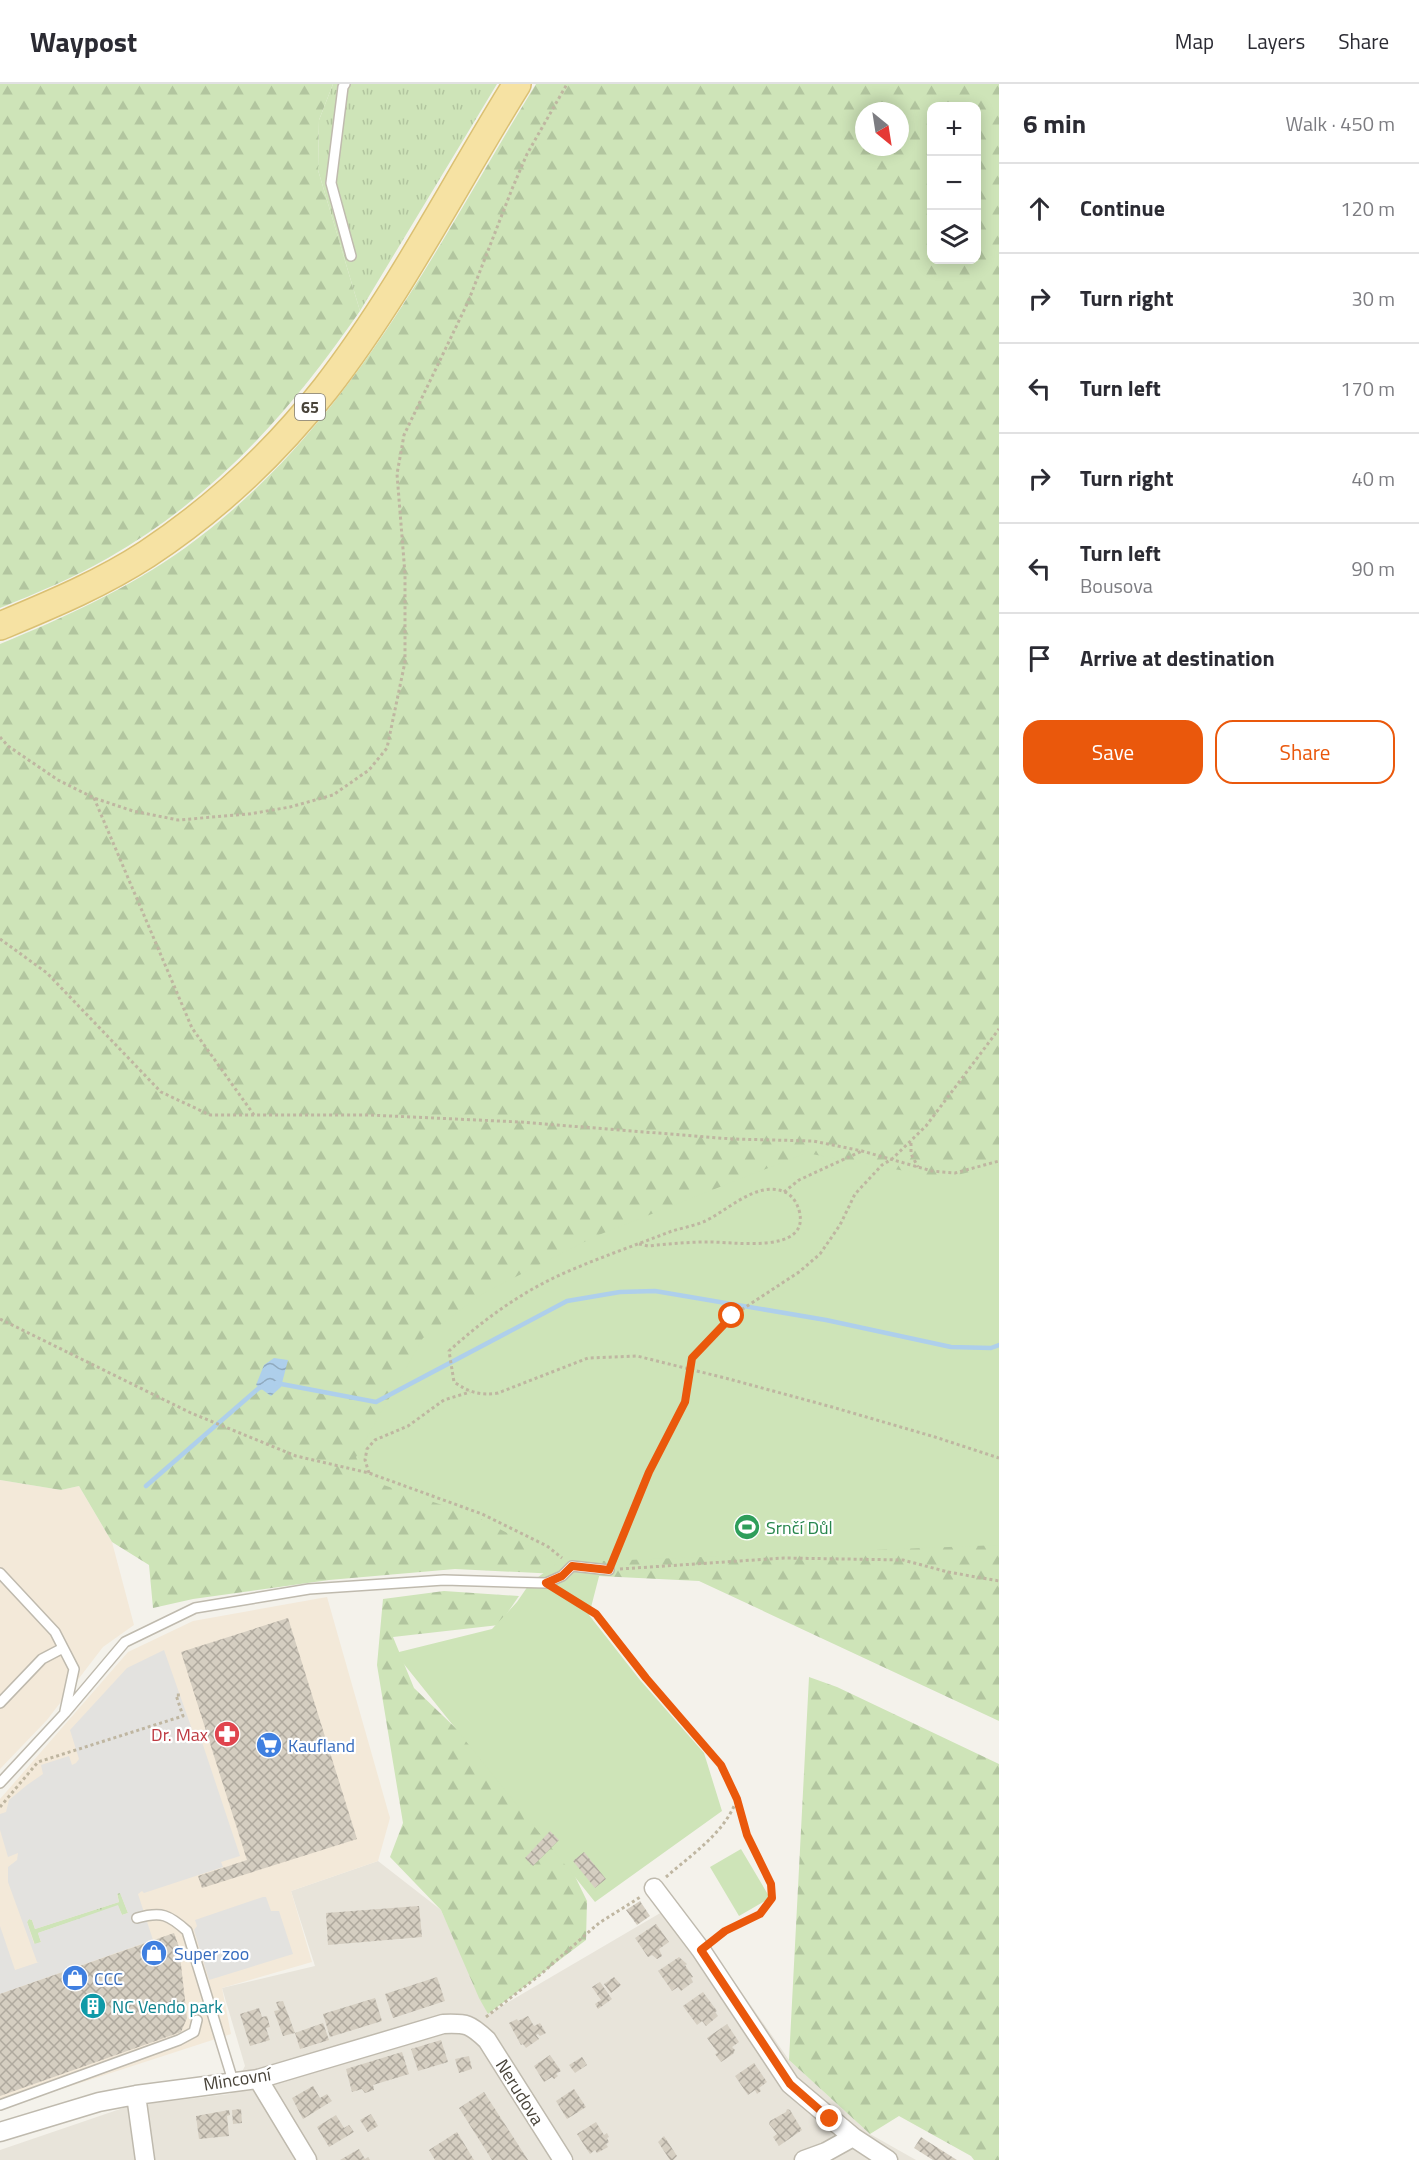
<!DOCTYPE html>
<meta charset="utf-8">
<style>
:root{--surface:#fff;--page:#f2f2f3;--text:#2b2b33;--muted:#7c7c81;--line:#e1e1e2;--accent:#ea580c}
body{margin:0;font-family:"Titillium Web",sans-serif;background:var(--page);color:var(--text)}
.controls{position:absolute;right:18px;top:18px;display:grid;overflow:hidden;border-radius:12px;box-shadow:0 3px 15px #0003}
.controls button{width:54px;height:54px;display:grid;place-items:center;padding:0;border:0;border-bottom:2px solid var(--line);background:var(--surface);color:var(--text);font:30px sans-serif}
.compass{position:absolute;left:855px;top:18px;width:54px;height:54px;border-radius:50%;background:var(--surface);box-shadow:0 3px 15px #0003;rotate:150deg}
.stop{position:absolute;width:18px;height:18px;margin:-14px;border:4px solid #ea580c;border-radius:50%;background:#fff}
.stop.end{background:#ea580c;border-color:#fff;box-shadow:0 2px 6px #0008}
.list{margin:0;padding:0;list-style:none}
h2{display:flex;justify-content:space-between;align-items:center;height:78px;margin:0;padding:0 24px;font-size:26px}
h2 small{font-size:20px;font-weight:400;color:var(--muted)}
.list li{display:grid;grid-template-columns:39px 1fr auto;gap:18px;align-items:center;box-sizing:border-box;height:90px;padding:0 24px;border-top:2px solid var(--line)}
.list b{display:block;font-size:22px;white-space:nowrap}
.list p{margin:0;font-size:20px;white-space:nowrap;color:var(--muted)}
.list em{font-size:20px;font-style:normal;color:var(--muted)}
.actions{display:flex;gap:12px;padding:18px 24px}
.actions a{flex:1;padding:14px 0;border:2px solid var(--accent);border-radius:18px;text-align:center;font-size:21px;color:var(--accent)}
.actions .main{background:var(--accent);color:#fff}
.icon{flex:none;width:33px;height:33px;fill:none;stroke:currentColor;stroke-width:2;stroke-linecap:round;stroke-linejoin:round}
.map{position:relative;flex:none;width:999px;height:2076px;overflow:hidden}
header{display:flex;align-items:center;gap:36px;box-sizing:border-box;height:84px;padding:0 30px;background:var(--surface);border-bottom:2px solid var(--line)}
header strong{font-size:28px}
nav{display:flex;gap:33px;margin-inline-start:auto;font-size:21px}
main{display:flex}
aside{flex:1;background:var(--surface)}
.map>svg:first-child{display:block}
.residential{fill:#e8e4da}
.commercial{fill:#f3e9d9}
.grass{fill:url(#grass-tufts)}
.forest{fill:url(#forest-firs);fill-rule:evenodd}
.pitch{fill:#cee4b8}
.parking{fill:#e3e2df;fill-rule:evenodd}
.water{fill:url(#water-waves)}
.lines{fill:none;stroke-linecap:round;stroke-linejoin:round}
.stream{stroke:#aecfeb;stroke-width:4.5}
.building{fill:url(#building-cross-hatch)}
.service-casing{stroke:#bfbaae;stroke-width:12}
.minor-casing{stroke:#bfbaae;stroke-width:21}
.primary-casing{stroke:#dac073;stroke-width:30}
.path{stroke:#bfb6a1;stroke-width:3;stroke-dasharray:3 3;stroke-linecap:butt}
.service{stroke:#fff;stroke-width:9}
.minor{stroke:#fff;stroke-width:18}
.primary{stroke:#f6e2a3;stroke-width:27}
.route{stroke:#ea580c;stroke-width:8}
.labels{text-anchor:middle;dominant-baseline:central;stroke-width:4.5;stroke-linejoin:round;paint-order:stroke}
.shield{fill:#fff;stroke:#7f7b74;stroke-width:1.5}
.shield-label{font-size:16px;font-weight:bold;fill:#484339}
.leisure-label{font-size:18px;fill:#27864d;stroke:#fff;text-anchor:start}
.health-label{font-size:18px;fill:#be3a42;stroke:#fff;text-anchor:end}
.shop-label{font-size:18px;fill:#366cbe;stroke:#fff;text-anchor:start}
.culture-label{font-size:18px;fill:#0d838f;stroke:#fff;text-anchor:start}
.street-label{font-size:18px;fill:#484339;stroke:#fff}
</style>
<header>
<strong>Waypost</strong>
<nav><a>Map</a><a>Layers</a><a>Share</a></nav>
</header>
<main>
<div class="map">
<svg width="999" height="2076" viewBox="0 0 999 2076">
<defs>
<pattern id="grass-tufts" width="24" height="20" patternUnits="userSpaceOnUse" patternTransform="scale(1.5)"><rect width="24" height="20" fill="#cee4b8"/><path d="M3 7l-1-3M5 7V3M7 7l1-3M15 17l-1-3M17 17v-4M19 17l1-3" fill="none" stroke="#b2c59f"/></pattern>
<pattern id="forest-firs" width="22" height="20" patternUnits="userSpaceOnUse" patternTransform="scale(1.5)"><rect width="22" height="20" fill="#cee4b8"/><path d="M5 1l3.5 6h-7zM16 11l3.5 6h-7z" fill="#b2c59f"/></pattern>
<pattern id="water-waves" width="16" height="10" patternUnits="userSpaceOnUse" patternTransform="scale(1.5)"><rect width="16" height="10" fill="#aecfeb"/><path d="M0 5q4-4 8 0t8 0" fill="none" stroke="#90aabf"/></pattern>
<pattern id="building-cross-hatch" width="8" height="8" patternUnits="userSpaceOnUse" patternTransform="scale(1.5)"><rect width="8" height="8" fill="#d5cec1"/><path d="M0 0l8 8M0 8l8-8" fill="none" stroke="#afa99e"/></pattern>
</defs>
<rect width="100%" height="100%" fill="#f4f2eb"/>
<path class="residential" d="M378 1777 441 1826 488 1930 662 1828 697 1844 789 1976 870 2050 916 2076H0V2066L129 2022 230 2010 245 1982 222 1904 315 1882 291 1807Z"/>
<path class="commercial" d="M0 1396 61 1406 79 1402 112 1458 134 1541 103 1563 47 1636 0 1685Z
M327 1513 390 1734 378 1777 291 1807 312 1878 222 1904 231 1950 0 2025V1715L128 1568 193 1537Z"/>
<path class="grass" d="M333 0H497L360 227 318 86 319 36Z
M120 1808 128 1829 122 1831 118 1822 38 1849 41 1858 35 1861 27 1838 29 1835 32 1836 35 1845 119 1818 117 1809Z"/>
<path class="forest" d="M0 0H333L319 36 318 86 360 227C290 328 215 413 108 474 73 494 37 509 0 524Z
M536 0H999V1637L699 1497 455 1485 329 1496 193 1515 153 1524 149 1481 112 1458 79 1402 61 1406 0 1396V560C65 533 128 505 185 464 350 344 432 169 536 0ZM932 22H976V176H932ZM864 27H900V63H864Z
M444 1507 519 1512 499 1541 393 1553 414 1604 544 1729 587 1817 586 1856 488 1930 479 1914 441 1826 390 1773 403 1739 377 1581 383 1515Z
M809 1593 837 1603 999 1680V2076H974L971 2072 899 2032 870 2050 789 1976Z"/>
<path class="pitch" d="M806 1069 927 1091 953 1092 999 1081V1461L603 1477 589 1531 640 1596 704 1669 722 1727 595 1818 395 1569 492 1545 517 1518 530 1499 556 1480 513 1452 477 1433 366 1395 356 1373 423 1254 482 1210 596 1152Z
M741 1765 770 1814 739 1832 710 1783Z"/>
<path class="parking" d="M164 1566 194 1651 199 1649 240 1772 221 1778 223 1783 144 1809 142 1807 138 1810 153 1856 0 1910V1842L15 1886 39 1878H37L8 1798V1783L17 1776 18 1769 8 1773 0 1746V1730L6 1728 9 1716 27 1701 43 1690 41 1681 69 1672 72 1681 76 1679 79 1675 70 1646 127 1584ZM120 1809 128 1829 122 1831 118 1821 38 1849 41 1858 34 1860 27 1838 29 1835 32 1836 35 1845 119 1818 117 1810Z
M263 1813H266L271 1827H279L293 1870 209 1896 194 1846 197 1842 195 1836Z"/>
<path class="water" d="M274 1274 288 1276 281 1303 271 1312 256 1301 264 1281Z"/>
<g class="lines">
<path class="stream" d="M276 1299 376 1318 567 1217 620 1208 655 1207 826 1236 951 1263 991 1264 999 1261
M146 1402 259 1304 265 1302"/>
</g>
<path class="building" d="M288 1534 357 1755 202 1804 198 1792 247 1776 181 1568Z
M550 1747 559 1756 533 1782 525 1774Z
M584 1768 606 1795 595 1804 573 1777Z
M640 1817 650 1832 637 1841 626 1826Z
M419 1822 422 1853 328 1861 326 1829Z
M656 1840 669 1858 659 1865 662 1872 657 1875 652 1871 648 1873 635 1854Z
M174 1849 179 1863 187 1934 181 1948 0 2012V1910Z
M679 1873 687 1880 685 1881 693 1893 691 1894 693 1898 681 1907 678 1903 672 1907 658 1887Z
M437 1893 445 1917 393 1934 385 1910Z
M614 1893 621 1901 611 1909 604 1900Z
M600 1898 612 1915 598 1925 595 1920 601 1916 592 1903Z
M703 1908 717 1927 715 1928 718 1932 706 1942 702 1937 697 1941 683 1922Z
M375 1914 382 1937 330 1953 323 1930Z
M283 1917 295 1949 283 1952 274 1927 279 1926 276 1918Z
M259 1924 262 1933 267 1932 270 1943 266 1944 270 1956 250 1962 240 1930Z
M528 1932 534 1942 540 1939 546 1949 540 1952 538 1950 536 1951 539 1955 526 1964 523 1960 521 1961 509 1939 517 1935 518 1937Z
M323 1939 329 1956 300 1965 295 1949Z
M727 1940 739 1958 732 1963 735 1966 733 1970 721 1978 715 1970 718 1969 707 1954Z
M441 1956 448 1978 418 1987 411 1965Z
M402 1968 409 1990 373 2001 374 2006 365 2009 362 2005 352 2008 346 1985Z
M550 1971 561 1987 556 1990 558 1992 554 1995 552 1993 544 1998 534 1982Z
M469 1972 472 1985 459 1989 455 1975Z
M582 1973 587 1981 575 1989 569 1981Z
M754 1979 767 1998 759 2004 761 2007 757 2010 755 2006 748 2011 735 1992Z
M313 2002 320 2014 327 2010 332 2017 303 2035 292 2014Z
M574 2005 586 2023 567 2035 556 2017Z
M484 2008 528 2076H492L459 2024Z
M241 2025 242 2039 233 2040 232 2026Z
M787 2025 790 2026 802 2046 779 2062 773 2053 777 2050 769 2040 770 2037 786 2028Z
M229 2026 230 2031 227 2032 229 2052 199 2055 196 2032Z
M371 2030 378 2042 368 2048 360 2036Z
M336 2031 344 2044 349 2041 354 2048 329 2063 317 2043Z
M596 2038 604 2051 607 2049 609 2053 607 2054 609 2058 606 2060 608 2063 597 2069 595 2066 590 2070 577 2050Z
M457 2048 474 2076H435L429 2066Z
M664 2052 677 2072 673 2076H670L658 2058Z
M921 2053 927 2057 957 2076H933L914 2064Z
M359 2065 365 2075 368 2073 370 2076H340Z"/>
<g class="lines">
<g class="service-casing">
<path id="service" d="M345 0 343 3 331 99 351 172
M0 1489 55 1548 74 1585 65 1627
M0 1619 42 1575 63 1564
M0 1699 65 1629 125 1558 195 1524 309 1505 444 1496 546 1499 562 1492 572 1482 609 1486
M137 1834C162 1827 169 1831 187 1847L233 1997
M0 2021 179 1956 194 1948 197 1936"/>
</g>
<g class="minor-casing">
<path id="minor" d="M654 1804 701 1866 790 2000 853 2053 888 2076
M258 1995 307 2076
M136 2011 145 2076
M0 2048 99 2018 136 2011 258 1995 443 1940C467 1939 470 1940 487 1956L563 2076
M804 2076 826 2068 853 2053"/>
</g>
<g class="primary-casing">
<path id="primary" d="M0 542C50 521 101 500 147 470 215 425 275 369 326 304 399 210 454 101 517 0"/>
</g>
<path class="path" d="M0 653 8 662 58 696 94 714 133 727 178 736 249 730 290 723 333 711 369 686 387 664 405 578V490L397 390 404 351 468 218 512 105 527 70 567 0
M94 714 192 944 254 1031
M0 855 47 889 161 1008 210 1031H369L520 1038 732 1055 813 1057 862 1067 932 1087 955 1089 999 1077
M911 1059V1070L918 1083
M784 1108 799 1096 862 1067
M639 1160 648 1162C668 1160 687 1158 707 1158 730 1157 812 1172 799 1126 797 1119 792 1111 785 1108 756 1096 728 1127 703 1138 693 1142 682 1144 672 1147 636 1161 598 1174 562 1190 520 1209 483 1236 449 1267L454 1298C469 1308 480 1312 498 1309L588 1274 637 1272 729 1295 832 1323 935 1353 999 1374
M0 1235 191 1329 296 1372 369 1389 482 1430 547 1462 562 1474
M369 1389 365 1376 367 1365 375 1356 408 1342 444 1316 470 1308
M613 1476 649 1388 685 1318 692 1274 732 1232 799 1188 820 1170 840 1141 855 1110 882 1081 892 1075 926 1042 999 945
M620 1485 784 1474 903 1476 948 1488 999 1497
M558 1506 596 1530 646 1594 721 1681 737 1715 747 1751 771 1800 772 1814 769 1821 760 1830 714 1855
M0 1723 38 1678 183 1632 176 1611H180
M666 1793C692 1770 725 1749 737 1715
M486 1933 541 1890 599 1839 642 1812"/>
<use href="#service" class="service"/>
<use href="#minor" class="minor"/>
<use href="#primary" class="primary"/>
</g>
<g class="lines">
<path class="route" d="M732 1232 692 1274 685 1318 649 1388 609 1486 572 1482 562 1492 546 1499 596 1530 646 1594 721 1681 737 1715 747 1751 771 1800 772 1814 760 1830 725 1847 701 1866 790 2000 830 2035"/>
</g>
<defs>
<g id="stadium-disc" transform="scale(1.35)"><circle r="9.5" fill="#2e9e5b" stroke="#fff"/><path d="M0-5a6.5 5 0 1 0 0 10a6.5 5 0 1 0 0-10ZM-3.5-1.8h7v3.6h-7Z" fill="#fff"/></g>
<g id="pharmacy-disc" transform="scale(1.35)"><circle r="9.5" fill="#e0444e" stroke="#fff"/><path d="M-2-6h4v4h4v4h-4v4h-4v-4h-4v-4h4Z" fill="#fff"/></g>
<g id="supermarket-disc" transform="scale(1.35)"><circle r="9.5" fill="#3f7fe0" stroke="#fff"/><path d="M-6-5.5h2.5l.6 2H6L4.5 2H-2.5L-4.4-4H-6ZM-1.5 3.2a1.3 1.3 0 1 0 .1 0ZM3 3.2a1.3 1.3 0 1 0 .1 0Z" fill="#fff"/></g>
<g id="shop-disc" transform="scale(1.35)"><circle r="9.5" fill="#3f7fe0" stroke="#fff"/><path d="M-5-2.5h2.3a2.7 3.5 0 0 1 5.4 0H5L5.5 6h-11ZM-1.5-2.5h3a1.5 2.3 0 0 0-3 0Z" fill="#fff"/></g>
<g id="building-disc" transform="scale(1.35)"><circle r="9.5" fill="#0f9aa8" stroke="#fff"/><path d="M-4-6H4V6H1V3H-1V6H-4ZM-2.5-4.3h1.7v1.8h-1.7ZM.8-4.3h1.7v1.8H.8ZM-2.5-1h1.7V.8h-1.7ZM.8-1h1.7V.8H.8Z" fill="#fff"/></g>
</defs>
<g fill-rule="evenodd">
<use href="#stadium-disc" x="747" y="1443"/>
<use href="#pharmacy-disc" x="227" y="1650"/>
<use href="#supermarket-disc" x="269" y="1661"/>
<use href="#shop-disc" x="154" y="1869"/>
<use href="#shop-disc" x="75" y="1894"/>
<use href="#building-disc" x="93" y="1922"/>
</g>
<g class="labels">
<rect class="shield" x="295" y="310" width="30" height="26" rx="4.5"/>
<g class="shield-label">
<text x="310" y="323">65</text>
</g>
<g class="leisure-label">
<text x="766" y="1443">Srnčí Důl</text>
</g>
<g class="health-label">
<text x="208" y="1650">Dr. Max</text>
</g>
<g class="shop-label">
<text x="288" y="1661">Kaufland</text>
<text x="174" y="1869">Super zoo</text>
<text x="94" y="1894">CCC</text>
</g>
<g class="culture-label">
<text x="112" y="1922">NC Vendo park</text>
</g>
<g class="street-label">
<text transform="translate(237 1995) rotate(-9)">Mincovní</text>
<text transform="translate(520 2008) rotate(58)">Nerudova</text>
</g>
</g>
</svg>
<div class="controls">
<button>+</button>
<button>−</button>
<button><svg class="icon" aria-label="layers" viewBox="0 0 24 24"><path d="M12 4l9 5-9 5-9-5zM3 14l9 5 9-5"/></svg></button>
</div>
<svg class="compass" viewBox="-18 -18 36 36"><path d="M0-13l5 13h-10z" fill="#e53935"/><path d="M0 13l5-13h-10z" fill="#7c7c81"/></svg>
<div class="stop" style="left:732px;top:1232px"></div>
<div class="stop end" style="left:830px;top:2035px"></div>
</div>
<aside>
<h2>6 min<small>Walk · 450 m</small></h2>
<ul class="list">
<li><svg class="icon" aria-label="ahead" viewBox="0 0 24 24"><path d="M12 20V5M6 11l6-6 6 6"/></svg><div><b>Continue</b></div><em>120 m</em></li>
<li><svg class="icon" aria-label="right" viewBox="0 0 24 24"><path d="M7 20v-9h11M14 6l5 5-5 5"/></svg><div><b>Turn right</b></div><em>30 m</em></li>
<li><svg class="icon" aria-label="left" viewBox="0 0 24 24"><path d="M17 20v-9H6M10 6l-5 5 5 5"/></svg><div><b>Turn left</b></div><em>170 m</em></li>
<li><svg class="icon" aria-label="right" viewBox="0 0 24 24"><path d="M7 20v-9h11M14 6l5 5-5 5"/></svg><div><b>Turn right</b></div><em>40 m</em></li>
<li><svg class="icon" aria-label="left" viewBox="0 0 24 24"><path d="M17 20v-9H6M10 6l-5 5 5 5"/></svg><div><b>Turn left</b><p>Bousova</p></div><em>90 m</em></li>
<li><svg class="icon" aria-label="arrive" viewBox="0 0 24 24"><path d="M6 21V4h12l-3 4 3 4H6"/></svg><div><b>Arrive at destination</b></div></li>
</ul>
<div class="actions"><a class="main">Save</a><a>Share</a></div>
</aside>
</main>
